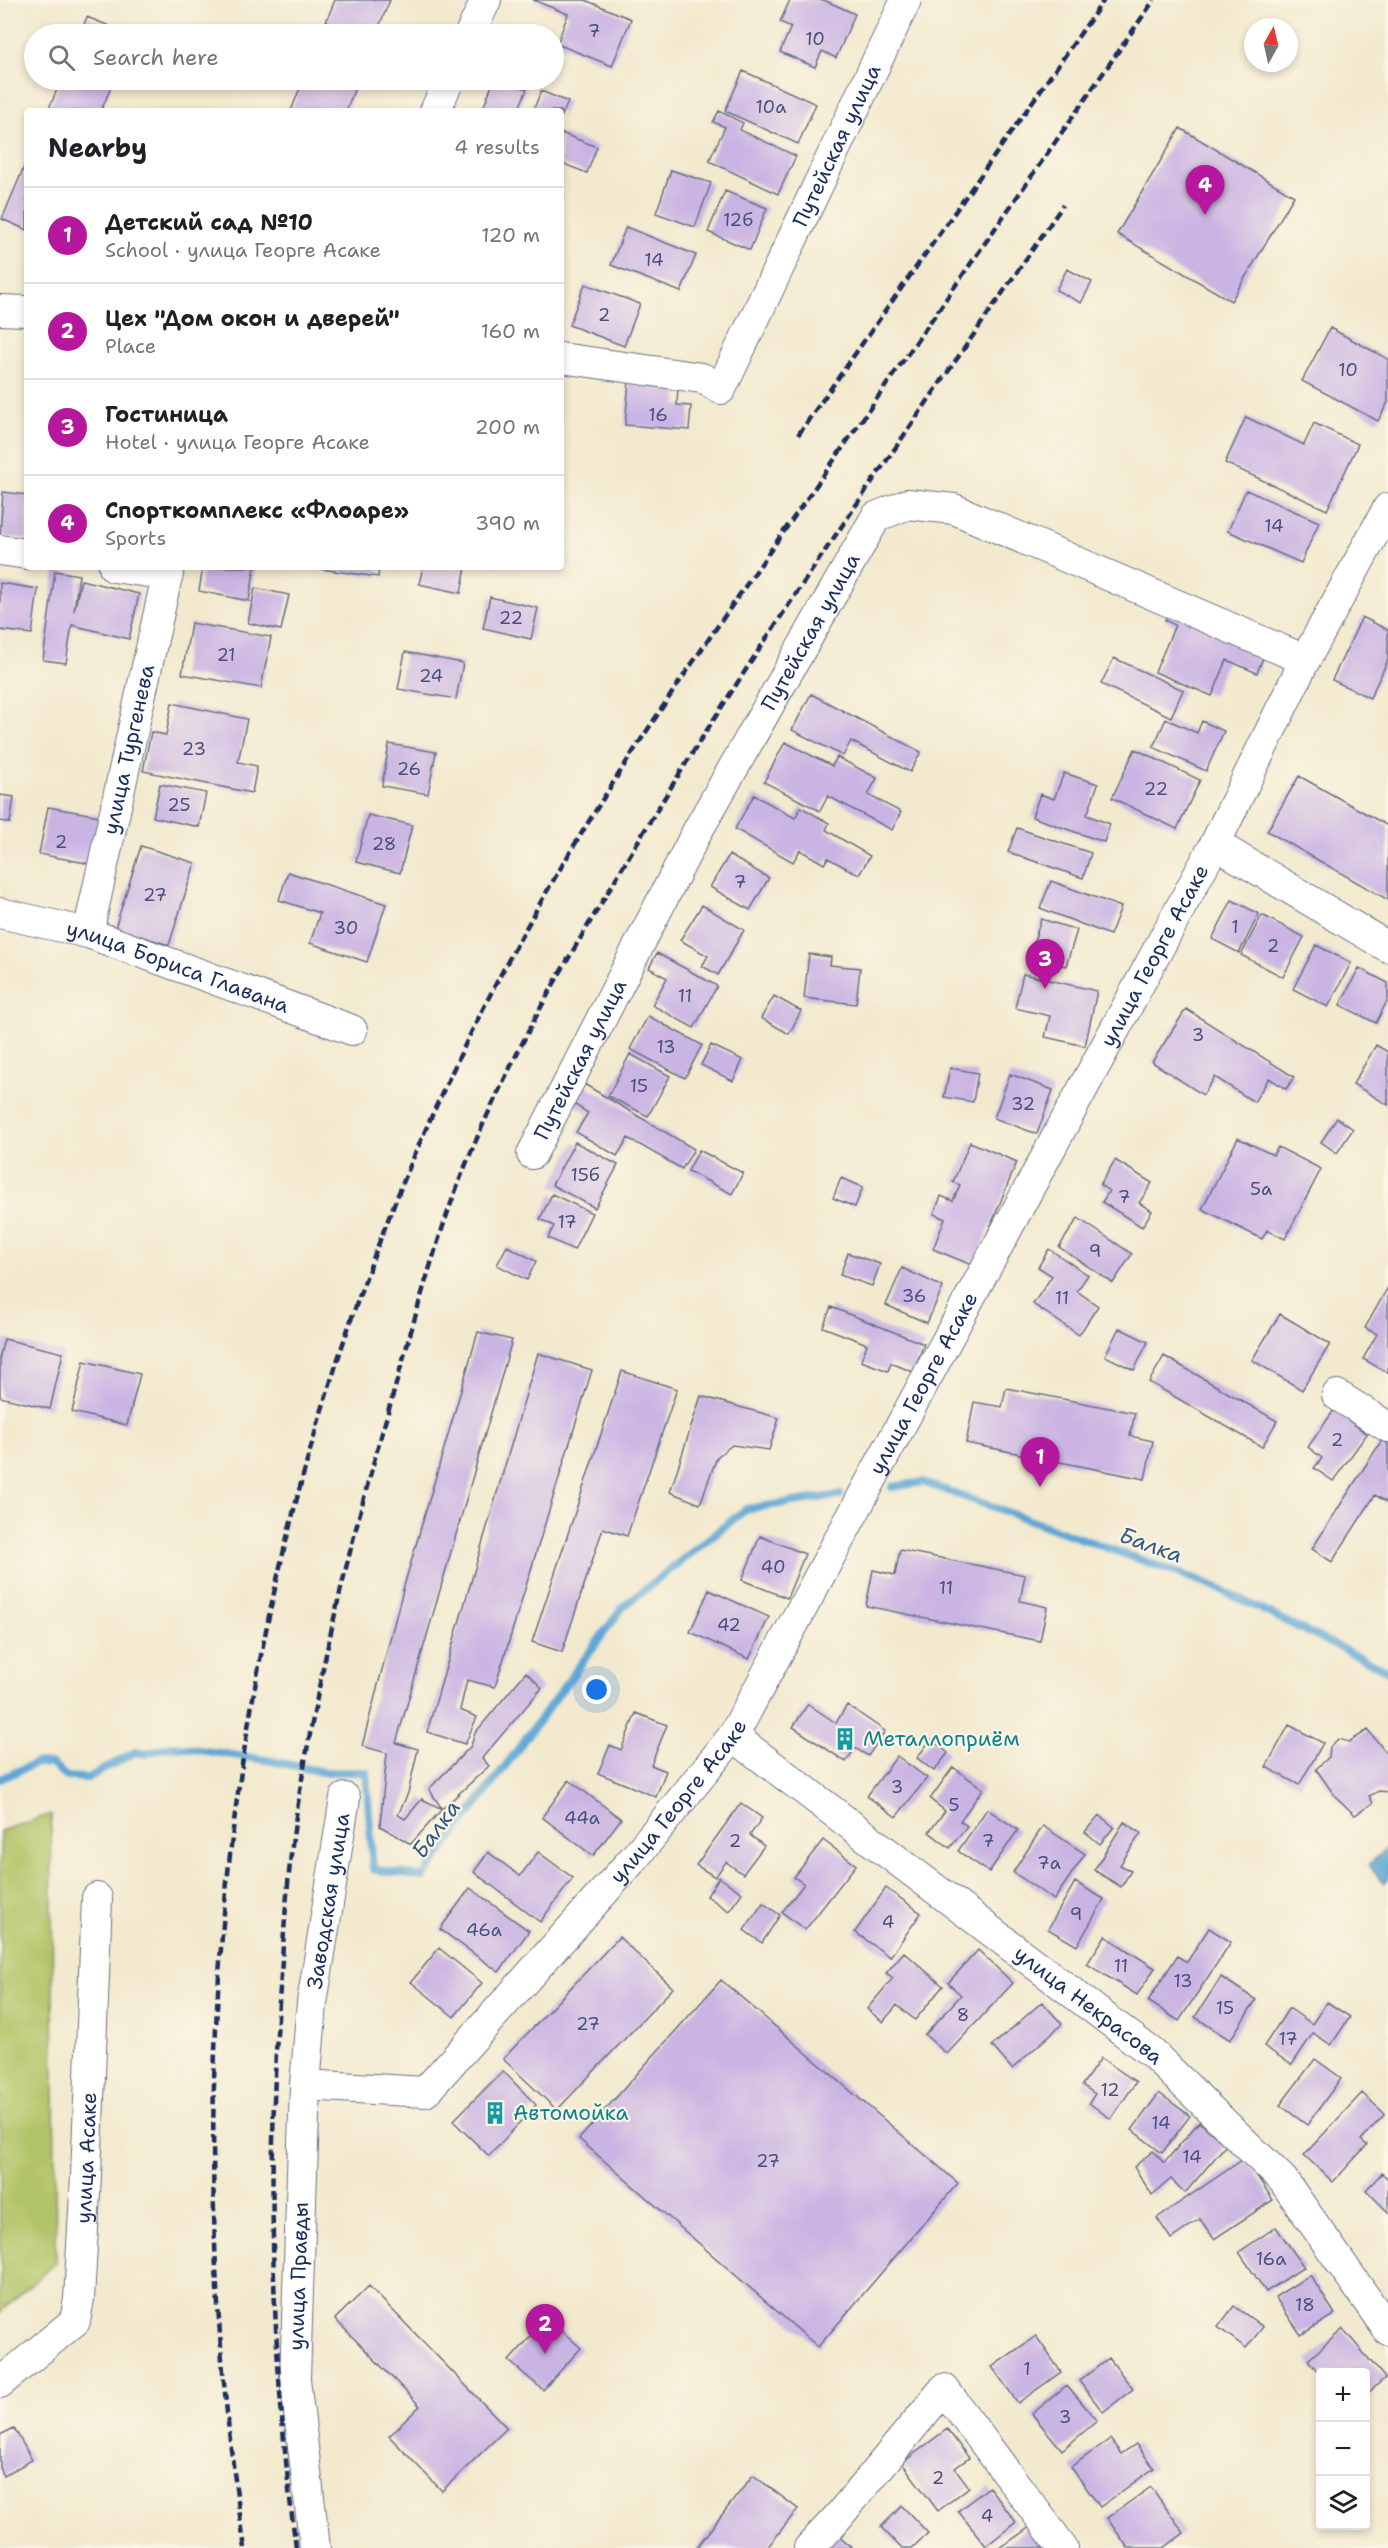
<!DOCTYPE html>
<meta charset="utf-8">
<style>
:root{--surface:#fff;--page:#f6f6f6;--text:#202124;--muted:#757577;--line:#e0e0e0;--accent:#b5179e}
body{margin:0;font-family:"Shantell Sans",sans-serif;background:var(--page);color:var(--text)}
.controls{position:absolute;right:18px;bottom:18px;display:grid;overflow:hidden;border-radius:6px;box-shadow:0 3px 9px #0003}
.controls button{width:54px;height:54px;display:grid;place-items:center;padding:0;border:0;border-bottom:2px solid var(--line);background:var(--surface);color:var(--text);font:30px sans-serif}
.compass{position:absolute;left:1244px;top:18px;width:54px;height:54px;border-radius:50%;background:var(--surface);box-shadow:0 3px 9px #0003;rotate:8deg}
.you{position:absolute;left:597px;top:1690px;width:21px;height:21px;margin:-15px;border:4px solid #fff;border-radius:50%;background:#1a73e8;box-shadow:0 0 0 9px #1a73e833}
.badge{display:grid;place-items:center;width:39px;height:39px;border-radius:50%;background:var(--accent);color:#fff;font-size:20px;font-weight:700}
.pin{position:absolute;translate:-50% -50px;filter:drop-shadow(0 2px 3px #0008)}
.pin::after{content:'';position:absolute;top:32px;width:21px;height:18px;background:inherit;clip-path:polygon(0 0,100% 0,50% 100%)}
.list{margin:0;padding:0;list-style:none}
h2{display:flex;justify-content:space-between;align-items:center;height:78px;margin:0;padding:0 24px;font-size:26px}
h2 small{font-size:20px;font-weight:400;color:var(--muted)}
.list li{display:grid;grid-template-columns:39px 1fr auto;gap:18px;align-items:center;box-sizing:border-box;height:96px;padding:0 24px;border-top:2px solid var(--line)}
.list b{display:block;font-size:22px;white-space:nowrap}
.list p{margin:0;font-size:20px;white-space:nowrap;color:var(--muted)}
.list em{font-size:20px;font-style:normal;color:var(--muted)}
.icon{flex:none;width:33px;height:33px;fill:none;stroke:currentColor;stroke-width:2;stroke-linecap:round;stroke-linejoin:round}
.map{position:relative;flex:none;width:1388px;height:2548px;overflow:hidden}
.search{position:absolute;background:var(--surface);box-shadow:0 3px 9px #0003;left:24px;top:24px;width:540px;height:66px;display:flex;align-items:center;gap:15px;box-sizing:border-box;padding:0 21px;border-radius:33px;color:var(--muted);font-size:22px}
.panel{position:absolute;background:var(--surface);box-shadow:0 3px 9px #0003;left:24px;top:108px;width:540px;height:462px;border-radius:6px}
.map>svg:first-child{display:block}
.green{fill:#b2c468;stroke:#667a63;stroke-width:1.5}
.water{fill:#5ea7d5;stroke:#3c6b9a;stroke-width:1.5}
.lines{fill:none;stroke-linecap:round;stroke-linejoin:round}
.stream{stroke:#5ea7d5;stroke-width:8}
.building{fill:#cab4e3}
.minor-casing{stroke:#667085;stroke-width:32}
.minor{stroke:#fff;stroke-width:30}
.rail{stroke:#1b2f5e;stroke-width:4.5;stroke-dasharray:9 4.5;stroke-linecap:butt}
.labels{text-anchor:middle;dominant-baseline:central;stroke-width:4.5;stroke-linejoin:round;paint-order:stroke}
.number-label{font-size:18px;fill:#47507f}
.street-label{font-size:21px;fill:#1b2f5e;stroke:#fcf5e5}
.culture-label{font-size:21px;fill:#0d838f;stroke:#fcf5e5;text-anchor:start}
.water-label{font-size:22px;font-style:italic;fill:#325988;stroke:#fcf5e5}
</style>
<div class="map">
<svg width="1388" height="2548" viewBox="0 0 1388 2548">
<rect width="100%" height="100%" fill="#fcf5e5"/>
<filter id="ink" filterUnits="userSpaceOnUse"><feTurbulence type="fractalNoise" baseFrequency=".0167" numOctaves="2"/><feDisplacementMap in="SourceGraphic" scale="12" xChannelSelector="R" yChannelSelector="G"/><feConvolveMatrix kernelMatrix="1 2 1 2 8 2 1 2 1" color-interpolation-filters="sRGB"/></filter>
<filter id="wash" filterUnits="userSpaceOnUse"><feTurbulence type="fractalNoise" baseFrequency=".008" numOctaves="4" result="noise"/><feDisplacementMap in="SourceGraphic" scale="24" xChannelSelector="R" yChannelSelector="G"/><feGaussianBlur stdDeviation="1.35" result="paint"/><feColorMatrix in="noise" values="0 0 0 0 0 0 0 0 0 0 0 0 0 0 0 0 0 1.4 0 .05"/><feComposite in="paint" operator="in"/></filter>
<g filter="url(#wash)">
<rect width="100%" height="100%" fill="#f2e9ce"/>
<path class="green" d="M51 1814 56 2262 0 2313V1831Z"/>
<path class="water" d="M1388 1846V1880L1385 1883 1368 1866Z"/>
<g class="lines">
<path class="stream" d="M892 1487 923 1482 1211 1585 1388 1671
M0 1779 36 1763 51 1764 67 1777 88 1778 135 1752 145 1754 173 1746 273 1761 323 1772H366L373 1869 423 1877 623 1607 746 1509 840 1495"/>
</g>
<g id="blocks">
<path class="building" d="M335 0H390L376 34H321Z
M533 0H585L631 19 612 66 557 44 568 14Z
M790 0H824L855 14 836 58 822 51 815 67 780 52 791 27 780 22Z
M87 17 129 34H80Z
M743 71 816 104 798 144 725 111Z
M61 80H114L101 111H48Z
M303 80H358L346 111H291Z
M494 80H502L527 89 518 111H482Z
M541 91 568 102 561 118V111H533Z
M719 111 743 123 740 130 796 156 778 194 709 161 725 127 713 122Z
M1180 128 1294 196 1231 301 1117 234Z
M561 133 597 147 587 173 561 163Z
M27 160V230L2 219Z
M671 170 711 183 695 227 656 213Z
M725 191 767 208 750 250 708 232Z
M626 227 696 255 681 292 611 265Z
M1067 269 1092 282 1081 303 1056 290Z
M585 284 640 304 624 346 569 325Z
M1330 328 1388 359V402L1378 421 1302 381Z
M629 381 678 386 677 405 691 406 689 430 625 425Z
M1246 417 1304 445 1314 423 1358 444 1327 510 1225 463Z
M1246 490 1319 522 1301 563 1228 531Z
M3 492 27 495V539L0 536Z
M203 567H255L249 601 199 591Z
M305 567H379L378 577Z
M423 567H466L461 593 419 584Z
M55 571 79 575 74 611 81 580 139 594 129 639 72 625 66 663 43 660Z
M0 583 38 589 32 634 0 630Z
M255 588 289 595 281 630 248 623Z
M490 597 538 608 531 639 483 628Z
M1170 607 1267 648 1257 673 1227 660 1212 696 1155 672 1175 625 1165 620Z
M1362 617 1388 630V660L1370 698 1332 680Z
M191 623 271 637 261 688 182 674Z
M405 652 463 663 456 699 398 689Z
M1114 658 1183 690 1171 717 1101 684Z
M811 694 921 752 910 772 851 741 843 756 792 730Z
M172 703 247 719 238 762 257 766 252 793 143 771 151 732 166 735Z
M1166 719 1197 733 1202 721 1224 731 1206 771 1153 747Z
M785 742 832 766 837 757 877 778 868 795 901 812 892 830 828 796 820 811 764 782Z
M389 744 436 752 428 794 382 786Z
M1135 749 1200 780 1177 829 1112 798Z
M1064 773 1098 784 1087 815 1110 824 1104 842 1032 817 1040 794 1054 799Z
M1299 776 1388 826V900L1267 831Z
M160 784 206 793 199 827 153 817Z
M0 795 14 797 10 823 0 821Z
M754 795 795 818 801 807 829 823 826 830 870 856 859 875 828 858 824 864 800 850 793 862 735 829Z
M48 807 100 816 91 864 39 854Z
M368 815 412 825 400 873 356 862Z
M1017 828 1091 853 1083 878 1008 852Z
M141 846 195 863 169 945 115 928Z
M729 855 769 878 750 910 710 887Z
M288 872 386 904 367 962 310 943 320 913 279 900Z
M1051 881 1121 907 1110 935 1040 908Z
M1232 900 1259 914 1239 953 1212 939Z
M702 905 744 930 718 975 702 966 708 956 680 940Z
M1262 915 1304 937 1283 977 1241 955Z
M1041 919 1077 930 1066 966 1030 955Z
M1316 945 1351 963 1328 1007 1293 989Z
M657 953 717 986 694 1028 652 1005 667 978 649 968Z
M809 954 831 957 830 965 860 968 856 1004 804 998Z
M1359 968 1388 983V999L1376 1023 1340 1005Z
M1023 974 1097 991 1085 1046 1045 1037 1050 1016 1015 1008Z
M774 996 801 1011 789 1034 761 1018Z
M1186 1009 1294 1077 1286 1089 1269 1078 1254 1102 1215 1077 1203 1095 1152 1062Z
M648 1016 702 1045 685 1078 630 1049Z
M711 1045 743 1060 733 1081 701 1065Z
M1376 1045 1388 1052V1105L1353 1084Z
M630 1054 670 1076 648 1116 608 1096Z
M950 1068 978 1073 973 1102 944 1097Z
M1010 1074 1053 1090 1037 1134 994 1118Z
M584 1084 694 1149 682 1169 628 1138 617 1156 576 1132 588 1113 572 1103Z
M1337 1118 1353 1129 1337 1153 1321 1142Z
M1238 1138 1273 1155 1278 1147 1321 1169 1285 1239 1267 1230 1262 1239 1202 1209Z
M575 1142 618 1165 595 1208 552 1185Z
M970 1142 1017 1162 974 1266 933 1249 945 1219 934 1214 941 1196 953 1201 960 1185 953 1182Z
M699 1150 743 1173 732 1194 688 1171Z
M1115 1160 1152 1183 1139 1203 1152 1211 1142 1227 1102 1202 1109 1191 1100 1185Z
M841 1178 863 1187 855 1207 833 1198Z
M552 1194 592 1213 574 1250 548 1238 554 1226 540 1219Z
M1078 1218 1132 1254 1113 1283 1059 1247Z
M507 1246 536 1261 527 1280 497 1265Z
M1049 1249 1088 1275 1077 1291 1098 1306 1079 1335 1033 1304 1052 1276 1038 1267Z
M848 1253 880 1264 872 1286 840 1275Z
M902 1268 943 1287 927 1323 886 1305Z
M1388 1287V1373L1363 1359 1377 1334 1365 1328Z
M831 1307 924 1344 913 1372 891 1363 888 1371 861 1361 867 1344 823 1327Z
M1280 1314 1330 1344 1302 1390 1252 1360Z
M1119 1328 1148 1342 1134 1370 1105 1356Z
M478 1332 512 1340 396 1743 418 1749 408 1793 398 1815 405 1819 422 1799 442 1809 411 1844 380 1826 387 1753 362 1746 404 1586Z
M4 1339 63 1353 50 1409 0 1397V1355Z
M538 1353 592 1370 495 1687 467 1680 460 1710 477 1717 465 1744 427 1732Z
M1164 1356 1277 1421 1262 1447 1149 1382Z
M84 1361 140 1374 127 1425 72 1412Z
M622 1371 677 1389 627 1536 603 1528 562 1652 532 1642Z
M1006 1388 1135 1413 1130 1436 1153 1441 1145 1479 966 1443 974 1402 1002 1407Z
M701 1396 779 1418 769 1450 732 1445 717 1457 700 1504 670 1492Z
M1334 1410 1367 1434 1333 1481 1314 1468 1322 1458 1308 1447Z
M1382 1440 1388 1444V1503L1375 1495 1332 1562 1312 1549Z
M760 1536 805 1554 787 1598 742 1580Z
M900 1550 1025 1575 1020 1601 1047 1607 1040 1641 866 1606 873 1570 895 1575Z
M709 1590 769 1617 749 1659 690 1632Z
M526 1672 542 1688 482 1758 489 1766 442 1809 429 1789 471 1746 475 1733Z
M808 1704 836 1723 847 1705 885 1731 868 1756 855 1748 846 1762 793 1727Z
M636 1713 667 1725 651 1765 666 1771 656 1797 598 1773 610 1745 621 1750Z
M1289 1725 1323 1743 1299 1785 1266 1767Z
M1368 1730 1388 1755V1792L1379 1791 1369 1796 1373 1803 1355 1815 1335 1796 1316 1769 1329 1757 1330 1747 1338 1739 1349 1742Z
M931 1739 948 1753 934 1771 917 1758Z
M897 1756 927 1778 896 1817 867 1796Z
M953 1767 983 1789 960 1821 967 1826 950 1848 929 1832 945 1811 930 1799Z
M569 1780 621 1819 593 1856 542 1817Z
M741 1803 762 1818 750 1835 764 1846 743 1874 726 1862 715 1877 696 1865Z
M987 1809 1018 1830 989 1872 958 1851Z
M1099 1815 1114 1827 1100 1844 1085 1832Z
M1124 1822 1141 1833 1120 1865 1131 1871 1121 1887 1094 1870Z
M1043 1826 1085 1854 1054 1900 1013 1872Z
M823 1840 856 1865 805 1930 782 1912 804 1884 794 1877Z
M488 1852 520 1876 538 1852 573 1878 540 1922 474 1872Z
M719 1877 742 1893 729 1911 707 1896Z
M1075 1882 1104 1899 1077 1946 1048 1929Z
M470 1888 529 1931 499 1972 440 1929Z
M886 1888 921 1913 890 1957 855 1932Z
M763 1903 780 1915 762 1943 744 1930Z
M1209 1928 1231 1942 1179 2021 1148 2001 1177 1956 1187 1962Z
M1105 1936 1155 1968 1137 1995 1087 1964Z
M619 1937 673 1988 557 2110 503 2059Z
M439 1948 482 1983 454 2017 411 1982Z
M978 1950 1013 1983 947 2054 925 2035 961 1995 948 1983Z
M904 1952 943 1986 915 2020 897 2005 883 2022 867 2009 893 1978 886 1973Z
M1221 1977 1256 2000 1230 2040 1195 2017Z
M721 1980 958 2183 818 2347 579 2139Z
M1042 2002 1062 2024 1012 2069 992 2046Z
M1327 2002 1350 2017 1331 2045 1313 2033 1292 2065 1264 2046 1289 2008 1312 2024Z
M1101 2058 1136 2082 1111 2119 1089 2103 1095 2094 1082 2085Z
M1315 2059 1341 2078 1307 2125 1280 2105Z
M503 2071 536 2105 489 2156 453 2121Z
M1159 2093 1190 2116 1162 2153 1132 2130Z
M1362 2093 1385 2114 1361 2140 1367 2145 1333 2182 1304 2155Z
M1199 2122 1226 2145 1185 2193 1171 2179 1152 2195 1134 2167 1153 2151 1164 2163Z
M1245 2158 1273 2200 1214 2239 1200 2219 1171 2239 1157 2218Z
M1382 2173 1388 2179V2212L1366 2190Z
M1276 2227 1304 2267 1266 2292 1239 2252Z
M1310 2275 1335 2314 1301 2335 1275 2297Z
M369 2286 507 2428 442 2491 389 2436 420 2406 335 2319Z
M1234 2306 1263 2327 1246 2348 1218 2327Z
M547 2318 581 2348 543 2390 509 2361Z
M1343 2329 1385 2378 1366 2395V2372H1320V2374L1308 2360Z
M1036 2336 1061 2372 1018 2403 992 2367Z
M1109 2358 1133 2389 1103 2412 1079 2381Z
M1067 2385 1097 2421 1062 2450 1032 2414Z
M14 2428 32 2460 3 2476 0 2470V2435Z
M947 2429 969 2458 955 2468 969 2487 938 2511 902 2463Z
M1110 2439 1121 2454 1136 2444 1154 2468 1100 2507 1071 2467Z
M753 2475 798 2509 767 2548H696Z
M989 2487 1016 2522 986 2546 958 2511Z
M1151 2487 1184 2533 1164 2548H1128L1107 2518Z
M902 2506 928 2533 912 2548H901L881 2527Z
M1030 2527 1044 2548H1000Z
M836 2534 852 2548H822Z"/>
</g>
</g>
<g filter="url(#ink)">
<use href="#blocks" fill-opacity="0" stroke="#667085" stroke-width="1.5"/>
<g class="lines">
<g class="minor-casing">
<g id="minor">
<path d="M470 34 486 0"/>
<path d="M435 111 449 80"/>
<path d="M0 310 27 311"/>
<path id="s1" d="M561 358 702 378 721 389 906 0"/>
<path d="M0 550 27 554"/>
<path d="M114 567 168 575"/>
<path d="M1215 844 1388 947"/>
<path id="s2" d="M0 913 88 933 352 1030"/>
<path id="s3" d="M88 933 169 567"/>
<path id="s4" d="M532 1154 698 830 876 517 908 504 954 509 1305 660"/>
<path d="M1337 1395 1388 1427"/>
<path id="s5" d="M733 1736 1152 2053 1283 2180 1388 2330"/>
<path id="s6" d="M305 2085 425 2092 635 1857 733 1736 1215 844 1305 660 1388 508"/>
<path id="s7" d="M0 2383 75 2321 79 2299 86 2176 97 1898"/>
<path id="s8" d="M315 2548 295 2379 305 2085 312 2003 345 1798"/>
<path d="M809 2548 837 2518 944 2389 1063 2548"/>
</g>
</g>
<use href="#minor" class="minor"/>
<path class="rail" d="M798 435 1104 0
M245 2548C161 2027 244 1475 485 1005 581 816 704 645 825 473 935 315 1044 158 1154 0
M296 2548C271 2358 266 2167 281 1975 285 1916 289 1856 299 1797 320 1667 351 1539 388 1412 414 1323 437 1230 474 1145 491 1106 510 1067 529 1030 556 977 588 926 618 875 754 644 912 426 1063 205"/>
</g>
</g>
<defs>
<g id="building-bare" transform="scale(1.8)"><path d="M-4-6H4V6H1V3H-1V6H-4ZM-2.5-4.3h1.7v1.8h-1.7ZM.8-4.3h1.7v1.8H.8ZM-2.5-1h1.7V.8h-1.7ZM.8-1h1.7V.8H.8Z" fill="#0f9aa8" stroke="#fcf5e5" stroke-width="2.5" paint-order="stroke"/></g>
</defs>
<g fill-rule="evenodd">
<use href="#building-bare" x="845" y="1739"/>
<use href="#building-bare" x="495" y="2113"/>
</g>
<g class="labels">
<g class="number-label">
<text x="594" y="31">7</text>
<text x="815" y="39">10</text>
<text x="771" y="107">10а</text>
<text x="738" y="220">12б</text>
<text x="654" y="260">14</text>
<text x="604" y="315">2</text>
<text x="1348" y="370">10</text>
<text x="658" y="415">16</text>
<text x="1274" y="526">14</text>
<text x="511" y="618">22</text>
<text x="226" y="655">21</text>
<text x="431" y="676">24</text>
<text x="194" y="749">23</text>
<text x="409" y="769">26</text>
<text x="1156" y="789">22</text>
<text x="179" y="805">25</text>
<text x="61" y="842">2</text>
<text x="384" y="844">28</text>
<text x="740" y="882">7</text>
<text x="155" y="895">27</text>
<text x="1235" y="927">1</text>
<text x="346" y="928">30</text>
<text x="1273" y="946">2</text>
<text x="685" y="996">11</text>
<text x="1198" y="1035">3</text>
<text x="666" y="1047">13</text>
<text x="639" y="1086">15</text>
<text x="1023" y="1104">32</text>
<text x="585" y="1175">15б</text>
<text x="1261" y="1189">5а</text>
<text x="1124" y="1197">7</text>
<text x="567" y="1222">17</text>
<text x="1095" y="1251">9</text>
<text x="914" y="1296">36</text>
<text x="1062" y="1298">11</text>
<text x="1337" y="1440">2</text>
<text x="773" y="1567">40</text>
<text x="946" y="1588">11</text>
<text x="729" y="1625">42</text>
<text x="897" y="1787">3</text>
<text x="954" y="1805">5</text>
<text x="582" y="1818">44а</text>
<text x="735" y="1841">2</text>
<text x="988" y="1841">7</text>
<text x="1049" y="1863">7а</text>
<text x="1076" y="1914">9</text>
<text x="888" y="1922">4</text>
<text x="484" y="1930">46а</text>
<text x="1121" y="1966">11</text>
<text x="1183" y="1981">13</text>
<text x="1225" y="2008">15</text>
<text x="963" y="2015">8</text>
<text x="588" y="2024">27</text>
<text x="1288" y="2039">17</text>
<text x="1110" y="2090">12</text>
<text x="1161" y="2123">14</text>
<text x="1192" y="2157">14</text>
<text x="768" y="2161">27</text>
<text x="1271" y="2259">16а</text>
<text x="1305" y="2305">18</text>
<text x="1027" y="2369">1</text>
<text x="1065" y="2417">3</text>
<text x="938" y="2478">2</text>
<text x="987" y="2516">4</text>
</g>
<g class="street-label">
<text stroke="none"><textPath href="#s1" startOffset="434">Путейская улица</textPath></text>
<text stroke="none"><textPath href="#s4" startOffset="592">Путейская улица</textPath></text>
<text stroke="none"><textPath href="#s3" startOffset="188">улица Тургенева</textPath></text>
<text stroke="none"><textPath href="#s6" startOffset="1478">улица Георге Асаке</textPath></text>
<text stroke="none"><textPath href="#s2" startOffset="186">улица Бориса Главана</textPath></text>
<text stroke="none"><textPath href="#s4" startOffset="106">Путейская улица</textPath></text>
<text stroke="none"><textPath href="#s6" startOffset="992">улица Георге Асаке</textPath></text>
<text stroke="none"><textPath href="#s6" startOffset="506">улица Георге Асаке</textPath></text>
<text stroke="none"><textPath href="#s8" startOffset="650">Заводская улица</textPath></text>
<text stroke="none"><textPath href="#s5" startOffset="446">улица Некрасова</textPath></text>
<text stroke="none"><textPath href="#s7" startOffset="261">улица Асаке</textPath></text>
<text stroke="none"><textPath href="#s8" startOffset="273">улица Правды</textPath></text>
</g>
<g class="culture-label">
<text x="863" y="1739">Металлоприём</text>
<text x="513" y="2113">Автомойка</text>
</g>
<g class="water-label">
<text transform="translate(1151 1545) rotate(20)">Балка</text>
<text transform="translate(436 1829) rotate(-54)">Балка</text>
</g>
</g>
</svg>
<div class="controls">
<button>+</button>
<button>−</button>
<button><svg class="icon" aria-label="layers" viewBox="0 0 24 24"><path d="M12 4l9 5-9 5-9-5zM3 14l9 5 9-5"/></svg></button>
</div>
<svg class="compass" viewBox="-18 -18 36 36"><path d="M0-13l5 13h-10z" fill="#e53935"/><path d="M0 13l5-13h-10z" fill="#757577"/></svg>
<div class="you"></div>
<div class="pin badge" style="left:1040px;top:1487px">1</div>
<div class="pin badge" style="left:545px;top:2354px">2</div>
<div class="pin badge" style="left:1045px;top:989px">3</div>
<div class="pin badge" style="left:1205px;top:215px">4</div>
<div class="search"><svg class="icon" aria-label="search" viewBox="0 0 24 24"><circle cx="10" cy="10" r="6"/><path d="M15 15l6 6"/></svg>Search here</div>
<section class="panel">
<h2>Nearby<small>4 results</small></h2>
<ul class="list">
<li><span class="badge">1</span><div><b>Детский сад №10</b><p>School · улица Георге Асаке</p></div><em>120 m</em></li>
<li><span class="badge">2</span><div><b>Цех &quot;Дом окон и дверей&quot;</b><p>Place</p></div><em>160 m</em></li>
<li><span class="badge">3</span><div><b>Гостиница</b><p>Hotel · улица Георге Асаке</p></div><em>200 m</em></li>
<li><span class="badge">4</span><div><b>Спорткомплекс «Флоаре»</b><p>Sports</p></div><em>390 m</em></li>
</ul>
</section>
</div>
